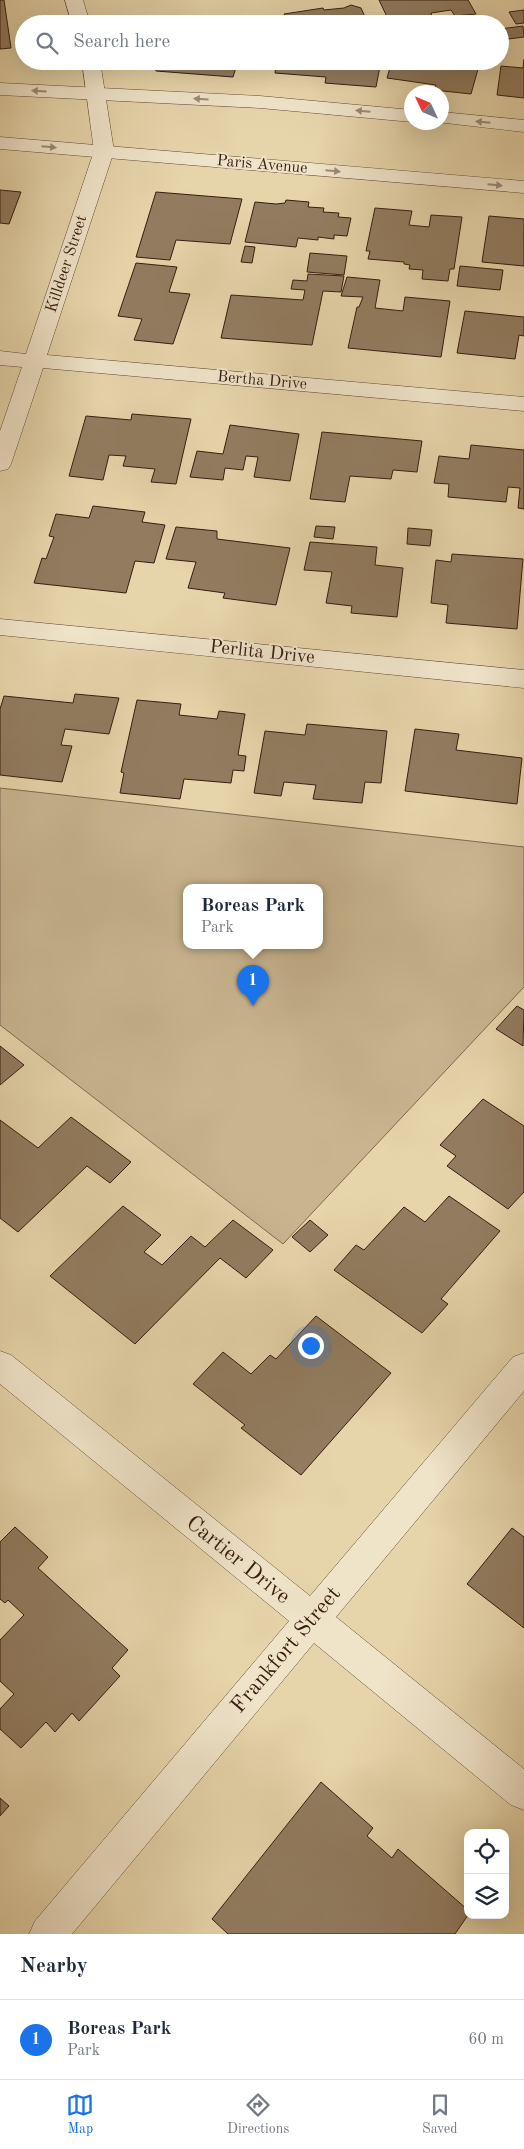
<!DOCTYPE html>
<style>
:root{--surface:#fff;--page:#f2f2f3;--text:#1f2937;--muted:#747a83;--line:#e0e1e3;--accent:#1a73e8}
body{margin:0;font-family:"Old Standard TT",serif;background:var(--page);color:var(--text)}
.controls{position:absolute;right:15px;bottom:15px;display:grid;overflow:hidden;border-radius:10px;box-shadow:0 5px 20px #0002}
.controls button{width:45px;height:45px;display:grid;place-items:center;padding:0;border:0;border-bottom:1px solid var(--line);background:var(--surface);color:var(--text);font:25px sans-serif}
.compass{position:absolute;left:404px;top:85px;width:45px;height:45px;border-radius:50%;background:var(--surface);box-shadow:0 5px 20px #0002;rotate:314deg}
.you{position:absolute;left:310px;top:1345px;width:18px;height:18px;margin:-12px;border:4px solid #fff;border-radius:50%;background:#1a73e8;box-shadow:0 0 0 8px #1a73e833}
.badge{display:grid;place-items:center;width:32px;height:32px;border-radius:50%;background:var(--accent);color:#fff;font-size:16px;font-weight:700}
.pin{position:absolute;translate:-50% -41px;filter:drop-shadow(0 1px 2px #0008)}
.pin::after{content:'';position:absolute;top:26px;width:18px;height:15px;background:inherit;clip-path:polygon(0 0,100% 0,50% 100%)}
.popup{position:absolute;left:183px;top:884px;width:140px;height:65px;box-sizing:border-box;display:grid;place-content:center;border-radius:10px;background:var(--surface);filter:drop-shadow(0 1px 4px #0005);font-size:16px;white-space:nowrap;color:var(--muted)}
.popup b{font-size:19px;color:var(--text)}
.popup::after{content:'';position:absolute;left:50%;top:100%;margin-left:-10px;border:10px solid transparent;border-top-color:var(--surface)}
.list{margin:0;padding:0;list-style:none}
h2{display:flex;justify-content:space-between;align-items:center;height:65px;margin:0;padding:0 20px;font-size:21px}
h2 small{font-size:16px;font-weight:400;color:var(--muted)}
.list li{display:grid;grid-template-columns:32px 1fr auto;gap:15px;align-items:center;box-sizing:border-box;height:80px;padding:0 20px;border-top:1px solid var(--line)}
.list b{display:block;font-size:19px;white-space:nowrap}
.list p{margin:0;font-size:16px;white-space:nowrap;color:var(--muted)}
.list em{font-size:16px;font-style:normal;color:var(--muted)}
.icon{flex:none;width:28px;height:28px;fill:none;stroke:currentColor;stroke-width:2;stroke-linecap:round;stroke-linejoin:round}
.map{position:relative;flex:none;width:524px;height:1934px;overflow:hidden}
.search{position:absolute;background:var(--surface);box-shadow:0 5px 20px #0002;left:15px;right:15px;top:15px;height:55px;display:flex;align-items:center;gap:12px;box-sizing:border-box;padding:0 18px;border-radius:28px;color:var(--muted);font-size:19px}
.sheet{height:145px;background:var(--surface)}
nav{display:flex;justify-content:space-around;align-items:center;box-sizing:border-box;height:70px;border-top:1px solid var(--line);background:var(--surface);font-size:14px;color:var(--muted)}
nav a{display:grid;justify-items:center;gap:2px}
nav .on{color:var(--accent)}
.map>svg:first-child{display:block}
.green{fill:#c8b590;stroke:#806850;fill-rule:evenodd}
.building{fill:#927c60;stroke:#371c0f}
.lines{fill:none;stroke-linecap:round;stroke-linejoin:round}
.minor-casing{stroke:#634a36;stroke-width:1}
.tertiary-casing{stroke:#634a36;stroke-width:1}
.minor{fill:#efe3c8;fill-rule:evenodd}
.tertiary{fill:#efe3c8;fill-rule:evenodd}
.oneway{fill:#9c8975}
.labels{text-anchor:middle;dominant-baseline:central;stroke-width:4;stroke-linejoin:round;paint-order:stroke}
.far-street-label{font-size:16px;fill:#371c0f;stroke:#efe3c8}
.street-label{font-size:19px;fill:#371c0f;stroke:#efe3c8}
.near-street-label{font-size:22px;fill:#371c0f;stroke:#efe3c8}
</style>
<div class="map">
<svg width="524" height="1934" viewBox="0 0 524 1934">
<rect width="100%" height="100%" fill="#e6d4aa"/>
<filter id="stains"><feTurbulence type="fractalNoise" baseFrequency=".004" numOctaves="4"/><feColorMatrix values="0 0 0 0 .2 0 0 0 0 .09 0 0 0 0 .02 0 0 0 .5 -.17"/></filter>
<radialGradient id="worn" r=".72"><stop offset=".6" stop-color="#630" stop-opacity="0"/><stop offset="1" stop-color="#630" stop-opacity=".3"/></radialGradient>
<path class="green" d="M0 788 524 847V987L283 1244 0 1025ZM187 887H319V945H187Z"/>
<path class="building" d="M0 0H4L11 48 0 49Z
M379 0H468L476 14 455 16 451 10 431 13 432 16 388 19Z
M351 5 361 8 366 19 344 22V24H289L284 14 323 8 324 10 344 8Z
M524 10V23L516 24 509 12Z
M207 17 209 24H177L176 21Z
M523 26 524 37 500 40V29Z
M524 59V98L497 95 501 66 523 68Z
M153 61H238L233 77 156 71Z
M267 61H381L376 87 325 83 326 77 275 73 276 66 265 65Z
M392 61H471L480 62 471 94 434 90 436 85 387 78Z
M0 190 21 192 9 224 0 223Z
M156 192 242 199 230 244 176 240 170 260 136 257Z
M286 200 309 202 308 207 324 208 323 212 339 213 338 217 351 218 347 236 334 235V239L318 237V240L298 238 296 247 245 242 255 202 276 204 285 203Z
M375 208 412 211 409 225 429 227 431 215 462 217 454 269H450L448 281 422 279 423 270 409 269 410 265 404 264V262L368 259 370 251H366Z
M489 216 524 219V266L482 262Z
M245 246 255 247 252 263 241 262Z
M310 253 347 256 344 275 307 272Z
M136 263 177 267 169 292 190 294 173 344 134 340 142 319 118 316Z
M460 266 503 270 500 290 457 286Z
M308 274 344 276 341 292 323 291 312 345 221 338 231 295 303 300 305 290 291 289 293 280 307 281Z
M347 277 380 280 375 308 403 311 405 297 450 301 441 357 348 348 357 307H359L363 297 341 296Z
M465 311 524 317V336L519 335 515 359 457 353Z
M132 414 191 419 176 484 151 482 155 469 123 466 126 456 109 455 103 480 69 476 86 416 131 420Z
M230 425 299 434 290 481 254 477 258 457 246 456 243 470 225 468 223 480 190 477 197 451 223 454Z
M322 432 422 441 417 472 393 470 391 479 350 476 345 502 310 499Z
M471 445 524 450V509L518 508 520 488 508 487 506 502 448 497 449 484 434 483 439 456 469 459Z
M93 506 145 512 142 522 165 525 154 563 135 561 126 593 34 583 42 558 46 559 54 537 49 536 56 514 89 518Z
M316 526 335 527 333 539 314 537Z
M176 527 217 531V539L290 548 276 605 223 598 225 593 188 588 196 562 166 559Z
M408 528 432 530 430 546 407 544Z
M310 542 377 547 375 565 403 568 397 617 351 613 352 606 326 603 332 572 304 570Z
M452 554 523 559 517 629 446 623 448 605 431 603 436 560 451 562Z
M75 694 119 698 109 734 65 729 61 745 72 746 62 782 0 775V709L4 696 73 703Z
M137 700 181 704 179 715 217 719 219 711 245 714 238 755 246 756 244 771 233 770 231 783 184 779 180 799 120 793 124 773 121 772Z
M307 724 387 731 381 783 365 782 362 803 313 799 316 785 284 782 281 796 254 793 265 731 305 735Z
M415 729 459 734 456 750 522 758 517 804 405 791Z
M517 1006 524 1010 523 1046 496 1029Z
M0 1046 24 1065 0 1085Z
M483 1099 524 1126V1192L508 1209 447 1166 456 1156 440 1145Z
M71 1117 131 1162 110 1183 87 1166 18 1232 0 1218V1120L38 1148Z
M449 1196 500 1231 441 1299 448 1304 422 1333 334 1270 356 1245 364 1250 404 1207 425 1222Z
M123 1206 161 1235 144 1252 162 1265 191 1236 205 1247 233 1220 273 1250 246 1278 220 1258 135 1344 50 1276Z
M310 1220 328 1235 310 1252 292 1237Z
M316 1316 391 1373 301 1475 241 1428 245 1425 193 1384 223 1352 251 1374 270 1355 276 1359Z
M15 1527 48 1557 38 1568 128 1650 112 1668 120 1676 79 1721 72 1713 55 1732 46 1722 21 1748 0 1729V1709L14 1694 0 1681V1640L24 1615 8 1600 5 1603 0 1599V1542Z
M512 1528 524 1537V1628L467 1584Z
M321 1782 373 1828 367 1836 392 1858 398 1849 468 1910V1915L455 1934H228L212 1919Z
M0 1798 9 1806 0 1816Z"/>
<g class="lines">
<g class="minor-casing">
<path id="minor" d="M65 0H83L90 24H72Z
M82 61H100L114 151 47 355 524 397V411L43 368 11 464 8 469 0 471V431L22 367 0 365V351L26 354 94 151Z
M0 619 524 670V688L0 635Z
M0 1351 11 1355 310 1596 513 1357 524 1353V1391L336 1617 524 1769V1810L511 1805 314 1643 72 1934H29L35 1921 289 1621 0 1384Z"/>
</g>
<g class="tertiary-casing">
<path id="tertiary" d="M0 83 260 96 412 110V122L260 108 0 95Z
M442 112 524 120V132L437 122H442Z
M0 137 524 181V193L0 149Z"/>
</g>
<use href="#minor" class="minor"/>
<use href="#tertiary" class="tertiary"/>
</g>
<defs><path id="oneway-solid" d="M-6-.8H1V-3.2L6.5 0L1 3.2V.8H-6Z" transform="scale(1.25)"/></defs>
<g class="oneway">
<use href="#oneway-solid" transform="translate(39 91) rotate(-177)"/>
<use href="#oneway-solid" transform="translate(201 99) rotate(-177)"/>
<use href="#oneway-solid" transform="translate(363 111) rotate(-175)"/>
<use href="#oneway-solid" transform="translate(483 122) rotate(-175)"/>
<use href="#oneway-solid" transform="translate(49 147) rotate(5)"/>
<use href="#oneway-solid" transform="translate(333 171) rotate(5)"/>
<use href="#oneway-solid" transform="translate(495 185) rotate(5)"/>
</g>
<g class="labels">
<g class="far-street-label">
<text transform="translate(262 165) rotate(5)">Paris Avenue</text>
<text transform="translate(67 264) rotate(-72)">Killdeer Street</text>
<text transform="translate(262 381) rotate(5)">Bertha Drive</text>
</g>
<g class="street-label">
<text transform="translate(262 653) rotate(6)">Perlita Drive</text>
</g>
<g class="near-street-label">
<text transform="translate(238 1560) rotate(39)">Cartier Drive</text>
<text transform="translate(286 1650) rotate(-50)">Frankfort Street</text>
</g>
</g>
<rect width="100%" height="100%" filter="url(#stains)"/>
<rect width="100%" height="100%" fill="url(#worn)"/>
</svg>
<div class="controls">
<button><svg class="icon" aria-label="locate" viewBox="0 0 24 24"><circle cx="12" cy="12" r="6"/><path d="M12 2v4M12 18v4M2 12h4M18 12h4"/></svg></button>
<button><svg class="icon" aria-label="layers" viewBox="0 0 24 24"><path d="M12 4l9 5-9 5-9-5zM3 14l9 5 9-5"/></svg></button>
</div>
<svg class="compass" viewBox="-18 -18 36 36"><path d="M0-13l5 13h-10z" fill="#e53935"/><path d="M0 13l5-13h-10z" fill="#747a83"/></svg>
<div class="you"></div>
<div class="pin badge" style="left:253px;top:1006px">1</div>
<div class="popup"><b>Boreas Park</b>Park</div>
<div class="search"><svg class="icon" aria-label="search" viewBox="0 0 24 24"><circle cx="10" cy="10" r="6"/><path d="M15 15l6 6"/></svg>Search here</div>
</div>
<section class="sheet">
<h2>Nearby<small></small></h2>
<ul class="list">
<li><span class="badge">1</span><div><b>Boreas Park</b><p>Park</p></div><em>60 m</em></li>
</ul>
</section>
<nav>
<a class="on"><svg class="icon" aria-label="map" viewBox="0 0 24 24"><path d="M3 6l6-2 6 2 6-2v14l-6 2-6-2-6 2zM9 4v14M15 6v14"/></svg>Map</a>
<a><svg class="icon" aria-label="directions" viewBox="0 0 24 24"><path d="M12 3l9 9-9 9-9-9zM9 14v-3h6M13 9l2 2-2 2"/></svg>Directions</a>
<a><svg class="icon" aria-label="saved" viewBox="0 0 24 24"><path d="M7 4h10v16l-5-4-5 4z"/></svg>Saved</a>
</nav>
